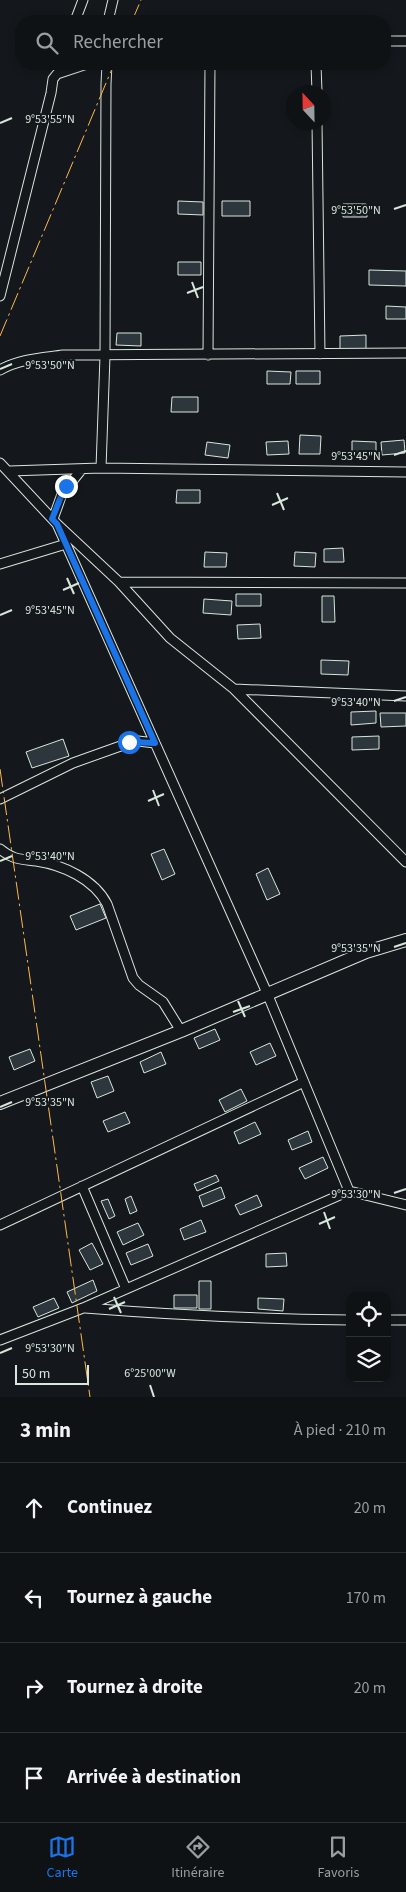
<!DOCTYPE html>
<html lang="fr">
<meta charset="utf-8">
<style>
:root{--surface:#0f1215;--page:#1d2022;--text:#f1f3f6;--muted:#9b9ea0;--line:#2f3234;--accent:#1a73e8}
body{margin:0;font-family:"Source Sans 3",sans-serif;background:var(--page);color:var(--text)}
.controls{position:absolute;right:15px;bottom:15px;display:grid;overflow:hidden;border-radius:10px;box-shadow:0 2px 8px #0003}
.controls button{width:45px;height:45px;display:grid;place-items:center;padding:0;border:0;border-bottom:1px solid var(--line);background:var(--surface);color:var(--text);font:25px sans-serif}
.compass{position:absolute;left:286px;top:85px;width:45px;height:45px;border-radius:50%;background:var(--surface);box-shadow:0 2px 8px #0003;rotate:338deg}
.scale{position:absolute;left:15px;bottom:12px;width:74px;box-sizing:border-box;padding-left:5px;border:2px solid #d8e6dc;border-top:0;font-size:14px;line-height:18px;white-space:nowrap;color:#d8e6dc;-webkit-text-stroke:4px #14181c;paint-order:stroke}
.stop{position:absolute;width:15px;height:15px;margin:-11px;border:4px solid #1a73e8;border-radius:50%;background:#fff}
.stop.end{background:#1a73e8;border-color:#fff;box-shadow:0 1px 5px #0008}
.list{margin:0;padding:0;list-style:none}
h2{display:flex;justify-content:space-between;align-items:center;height:65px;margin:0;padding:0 20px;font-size:21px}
h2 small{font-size:16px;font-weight:400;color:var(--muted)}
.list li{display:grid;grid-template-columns:32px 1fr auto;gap:15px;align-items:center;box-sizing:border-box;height:90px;padding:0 20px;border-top:1px solid var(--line)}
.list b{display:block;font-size:19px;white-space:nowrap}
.list em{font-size:16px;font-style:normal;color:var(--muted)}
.icon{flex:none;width:28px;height:28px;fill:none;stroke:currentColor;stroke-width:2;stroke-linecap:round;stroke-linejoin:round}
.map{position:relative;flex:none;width:406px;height:1397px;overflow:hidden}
.search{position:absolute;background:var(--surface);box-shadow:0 2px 8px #0003;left:15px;right:15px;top:15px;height:55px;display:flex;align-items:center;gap:12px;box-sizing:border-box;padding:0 18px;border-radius:20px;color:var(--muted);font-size:19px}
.sheet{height:425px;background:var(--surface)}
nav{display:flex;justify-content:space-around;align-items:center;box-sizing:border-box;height:70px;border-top:1px solid var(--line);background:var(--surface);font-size:14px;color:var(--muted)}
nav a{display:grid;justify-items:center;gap:2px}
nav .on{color:var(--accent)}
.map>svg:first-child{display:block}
.building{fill:#2c363c;stroke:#d8e6dc}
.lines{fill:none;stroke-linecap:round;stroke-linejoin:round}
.minor-casing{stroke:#d8e6dc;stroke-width:11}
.secondary-casing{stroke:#d8e6dc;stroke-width:14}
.minor{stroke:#14181c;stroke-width:9}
.secondary{stroke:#14181c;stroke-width:12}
.power{stroke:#ffb74d;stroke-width:1;stroke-dasharray:18 4 2.5 4;stroke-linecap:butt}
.route{stroke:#1a73e8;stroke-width:6}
.ticks{fill:none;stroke:#d8e6dc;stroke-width:2}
.ticks-label{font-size:12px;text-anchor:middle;fill:#d8e6dc;stroke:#14181c;stroke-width:4;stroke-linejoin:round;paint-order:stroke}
</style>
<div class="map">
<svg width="406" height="1397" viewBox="0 0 406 1397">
<rect width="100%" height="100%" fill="#14181c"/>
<path class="building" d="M178 201 203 202V215L178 214Z
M222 201H250V216H222Z
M343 204H366L367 217H343Z
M178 262H201V275H178Z
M369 270 406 271V286L369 285Z
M386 306 406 307V319H386Z
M117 333H141V346L116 345Z
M366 335V350H340V336Z
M267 371 291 372 290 384H267Z
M296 371H320V384H296Z
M172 397H198V412H171Z
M300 435 321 436 320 454H299Z
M404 440 405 453 382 455 381 442Z
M288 441 289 454 267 455 266 442Z
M352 441 376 442V455L352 454Z
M207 442 230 445 228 458 205 455Z
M177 490H200V503H176Z
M343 548 344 562H324V549Z
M205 552 227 553 226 567H204Z
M295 552 316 553 315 567 294 566Z
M236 594H261V606H236Z
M322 596H334L335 622H322Z
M204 599 232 601 231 615 203 613Z
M260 624 261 638 238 639 237 625Z
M321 660 349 661 348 675 321 674Z
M376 711V723L351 725V712Z
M380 713H406V726L381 727Z
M379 736V749L352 750V737Z
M63 739 69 756 32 768 26 752Z
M164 849 175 874 162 880 151 854Z
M268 868 280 894 267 900 256 874Z
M100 904 106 918 76 930 70 916Z
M215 1029 220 1040 199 1049 194 1038Z
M270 1043 276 1056 256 1065 250 1052Z
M30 1049 35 1061 14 1070 9 1057Z
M161 1052 166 1064 144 1073 140 1062Z
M108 1076 114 1091 97 1098 91 1082Z
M241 1089 247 1101 225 1112 219 1100Z
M125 1112 130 1123 108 1132 103 1121Z
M255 1122 261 1134 239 1144 234 1132Z
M308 1131 312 1142 292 1150 288 1140Z
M323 1157 328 1168 305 1179 299 1168Z
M216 1175 219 1181 197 1191 194 1184Z
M221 1187 225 1198 203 1207 199 1196Z
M257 1195 262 1206 240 1215 235 1205Z
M131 1196 137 1211 130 1214 125 1199Z
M108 1199 115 1216 109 1219 101 1201Z
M201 1220 206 1232 184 1240 180 1229Z
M138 1223 144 1235 123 1245 117 1232Z
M92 1243 103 1264 90 1270 79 1250Z
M148 1244 153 1256 131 1265 126 1253Z
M286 1253 287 1266 266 1267V1254Z
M93 1280 97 1291 72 1303 67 1292Z
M199 1281H211V1309H199Z
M174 1295H197V1308H174Z
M54 1298 59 1308 38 1317 33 1307Z
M258 1298 284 1299 283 1311 258 1309Z"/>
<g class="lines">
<g class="minor-casing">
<path id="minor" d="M75 21 83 0
M108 21 113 0
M385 41H406
M316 64 317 92
M317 122 320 354
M0 296 51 93 53 79 57 74 87 64
M208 355 210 64
M0 370C19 359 42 358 63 355L406 353
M0 463 57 524 119 582 170 638 234 689 406 862
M101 468 105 356 106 84 107 64
M9 471 101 468 406 472
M53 519 62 494 82 469
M57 524 267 993 349 1191
M0 564 66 544
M119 582 406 583
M234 689 406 696
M0 799 73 763 129 743 138 741 155 743
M0 849C13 860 21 859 36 861 63 865 94 879 107 904L133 978 139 985 163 1002 181 1031
M82 1186 126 1289
M0 1225 304 1082
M85 1308C174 1315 261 1319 350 1320
M387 1320H406
M0 1340 83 1308 349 1191 406 1205"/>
</g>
<g class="secondary-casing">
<path id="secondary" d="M0 1103 181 1031 366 952 406 940"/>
</g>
<use href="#minor" class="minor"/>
<use href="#secondary" class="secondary"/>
<path class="power" d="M132 21 141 0
M0 336 114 64
M0 769 90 1397"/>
</g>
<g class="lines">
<path class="route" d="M66 486 62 494 52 519 57 524 155 743 129 742"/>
</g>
<path class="ticks" d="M0 123 12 118M394 209 406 205M192 282 198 298M187 293 203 287M0 369 12 364M394 455 406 451M277 493 284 510M272 505 288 498M67 578 74 594M63 590 79 583M0 615 12 610M394 701 406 697M153 790 159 806M148 801 164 794M0 861 12 856M394 947 406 943M238 1001 245 1017M233 1012 250 1006M0 1107 12 1102M394 1193 406 1189M324 1212 330 1229M319 1224 335 1217M114 1297 121 1313M109 1309 125 1302M0 1353 12 1348M150 1385 154 1397"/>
<g class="ticks-label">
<text x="50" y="123">9°53'55"N</text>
<text x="356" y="214">9°53'50"N</text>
<text x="50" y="369">9°53'50"N</text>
<text x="356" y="460">9°53'45"N</text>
<text x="50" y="614">9°53'45"N</text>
<text x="356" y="706">9°53'40"N</text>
<text x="50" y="860">9°53'40"N</text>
<text x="356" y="952">9°53'35"N</text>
<text x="50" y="1106">9°53'35"N</text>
<text x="356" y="1198">9°53'30"N</text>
<text x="50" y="1352">9°53'30"N</text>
<text x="150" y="1377">6°25'00"W</text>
</g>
</svg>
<div class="controls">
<button><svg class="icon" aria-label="locate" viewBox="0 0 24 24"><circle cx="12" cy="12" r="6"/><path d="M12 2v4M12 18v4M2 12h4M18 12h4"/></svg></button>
<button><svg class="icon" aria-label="layers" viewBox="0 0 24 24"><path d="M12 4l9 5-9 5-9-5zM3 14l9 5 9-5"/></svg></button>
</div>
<svg class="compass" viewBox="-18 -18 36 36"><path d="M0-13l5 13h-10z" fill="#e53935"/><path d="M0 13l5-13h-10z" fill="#9b9ea0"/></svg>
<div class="scale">50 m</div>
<div class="stop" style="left:129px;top:742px"></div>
<div class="stop end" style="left:66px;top:486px"></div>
<div class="search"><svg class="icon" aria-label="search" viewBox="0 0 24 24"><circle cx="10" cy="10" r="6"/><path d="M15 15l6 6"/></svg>Rechercher</div>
</div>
<section class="sheet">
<h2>3 min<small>À pied · 210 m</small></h2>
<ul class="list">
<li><svg class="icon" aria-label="ahead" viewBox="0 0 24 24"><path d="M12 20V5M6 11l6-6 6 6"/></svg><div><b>Continuez</b></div><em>20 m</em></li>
<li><svg class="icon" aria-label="left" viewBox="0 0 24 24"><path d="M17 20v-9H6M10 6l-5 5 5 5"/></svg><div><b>Tournez à gauche</b></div><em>170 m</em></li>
<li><svg class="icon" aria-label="right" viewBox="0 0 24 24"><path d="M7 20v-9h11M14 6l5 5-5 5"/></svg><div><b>Tournez à droite</b></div><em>20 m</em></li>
<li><svg class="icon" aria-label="arrive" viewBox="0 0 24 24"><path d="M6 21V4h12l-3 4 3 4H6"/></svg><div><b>Arrivée à destination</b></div></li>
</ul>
</section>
<nav>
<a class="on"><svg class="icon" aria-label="map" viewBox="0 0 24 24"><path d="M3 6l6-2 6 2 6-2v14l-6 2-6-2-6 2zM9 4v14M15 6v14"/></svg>Carte</a>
<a><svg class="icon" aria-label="directions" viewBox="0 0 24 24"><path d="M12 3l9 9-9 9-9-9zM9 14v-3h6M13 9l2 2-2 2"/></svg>Itinéraire</a>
<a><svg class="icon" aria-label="saved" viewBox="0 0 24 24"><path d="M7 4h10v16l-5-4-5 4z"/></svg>Favoris</a>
</nav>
